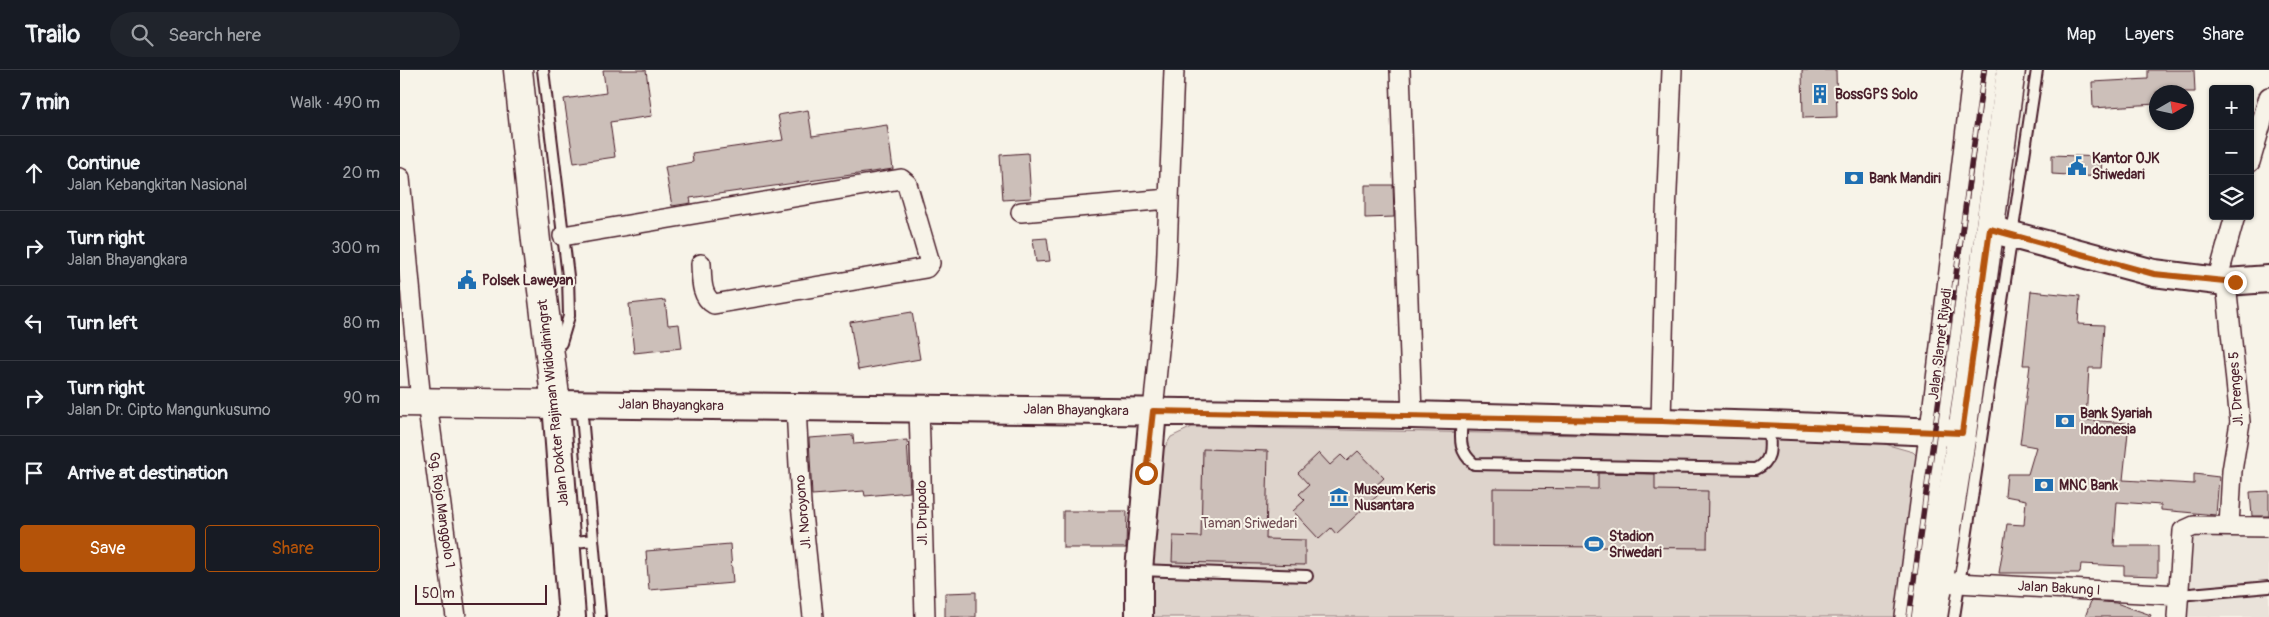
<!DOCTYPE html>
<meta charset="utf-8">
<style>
:root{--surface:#171b24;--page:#20242c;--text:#f1f3f6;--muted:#9ea1a6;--line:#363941;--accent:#b45309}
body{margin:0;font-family:Pangolin,sans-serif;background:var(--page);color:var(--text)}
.controls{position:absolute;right:15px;top:15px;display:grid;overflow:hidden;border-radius:5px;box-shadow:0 1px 4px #0004}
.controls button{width:45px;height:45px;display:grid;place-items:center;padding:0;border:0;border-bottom:1px solid var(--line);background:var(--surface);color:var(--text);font:25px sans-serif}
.compass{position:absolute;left:1749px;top:15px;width:45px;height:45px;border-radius:50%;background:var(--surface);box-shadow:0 1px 4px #0004;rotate:81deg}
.scale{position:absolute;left:15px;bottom:12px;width:132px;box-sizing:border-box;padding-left:5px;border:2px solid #4a1f2b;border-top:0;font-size:14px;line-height:18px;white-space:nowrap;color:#4a1f2b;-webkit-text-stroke:4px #f7f3e8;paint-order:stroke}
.stop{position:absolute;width:15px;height:15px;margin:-11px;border:4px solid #b45309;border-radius:50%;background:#fff}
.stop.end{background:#b45309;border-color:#fff;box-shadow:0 1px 5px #0008}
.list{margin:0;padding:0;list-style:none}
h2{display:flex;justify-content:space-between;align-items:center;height:65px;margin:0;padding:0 20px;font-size:21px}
h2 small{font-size:16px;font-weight:400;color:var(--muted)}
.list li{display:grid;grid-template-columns:32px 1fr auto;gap:15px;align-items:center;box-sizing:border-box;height:75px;padding:0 20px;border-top:1px solid var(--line)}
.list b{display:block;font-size:19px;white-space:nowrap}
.list p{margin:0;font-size:16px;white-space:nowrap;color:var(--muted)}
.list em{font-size:16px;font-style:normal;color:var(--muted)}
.actions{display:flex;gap:10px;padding:15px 20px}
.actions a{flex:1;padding:11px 0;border:1px solid var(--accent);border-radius:5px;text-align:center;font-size:18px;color:var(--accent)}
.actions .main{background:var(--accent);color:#fff}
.icon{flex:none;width:28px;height:28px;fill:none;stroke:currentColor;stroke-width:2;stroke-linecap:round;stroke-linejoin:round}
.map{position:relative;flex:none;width:1869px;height:547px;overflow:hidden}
header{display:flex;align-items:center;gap:30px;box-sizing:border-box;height:70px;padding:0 25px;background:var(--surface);border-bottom:1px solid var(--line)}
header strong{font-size:24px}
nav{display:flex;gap:28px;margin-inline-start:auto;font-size:18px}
.search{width:350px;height:45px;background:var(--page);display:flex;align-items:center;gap:12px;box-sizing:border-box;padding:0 18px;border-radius:28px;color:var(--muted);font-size:19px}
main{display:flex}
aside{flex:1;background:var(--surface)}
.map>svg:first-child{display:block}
.built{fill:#eae3da}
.park{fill:#ded4cc;stroke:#947a7c}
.building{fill:#ccbfb9;stroke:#4a1f2b}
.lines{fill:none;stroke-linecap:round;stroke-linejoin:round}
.lane-casing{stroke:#4a1f2b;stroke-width:14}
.street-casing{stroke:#4a1f2b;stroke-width:22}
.secondary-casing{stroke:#4a1f2b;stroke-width:30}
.primary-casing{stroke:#4a1f2b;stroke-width:31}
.lane{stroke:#f7f3e8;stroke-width:10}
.street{stroke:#f7f3e8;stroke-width:19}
.secondary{stroke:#f7f3e8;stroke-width:26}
.primary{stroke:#f7f3e8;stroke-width:28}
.rail-casing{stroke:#4a1f2b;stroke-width:5.5}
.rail{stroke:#f7f3e8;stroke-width:4;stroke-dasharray:11;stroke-linecap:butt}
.route{stroke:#b45309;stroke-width:6}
.labels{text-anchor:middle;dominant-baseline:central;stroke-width:4;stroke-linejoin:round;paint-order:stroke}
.poi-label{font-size:14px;font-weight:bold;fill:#4a1f2b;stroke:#f7f3e8;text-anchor:start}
.street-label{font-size:14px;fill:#4a1f2b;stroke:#f7f3e8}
.park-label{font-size:14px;fill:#6f4c53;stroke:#f7f3e8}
</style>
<header>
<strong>Trailo</strong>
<div class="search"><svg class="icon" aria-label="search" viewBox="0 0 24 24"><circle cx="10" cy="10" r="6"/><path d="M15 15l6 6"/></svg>Search here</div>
<nav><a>Map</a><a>Layers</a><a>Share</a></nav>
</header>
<main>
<aside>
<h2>7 min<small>Walk · 490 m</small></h2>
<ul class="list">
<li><svg class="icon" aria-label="ahead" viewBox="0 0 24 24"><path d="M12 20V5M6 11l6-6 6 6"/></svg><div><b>Continue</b><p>Jalan Kebangkitan Nasional</p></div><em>20 m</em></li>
<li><svg class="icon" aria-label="right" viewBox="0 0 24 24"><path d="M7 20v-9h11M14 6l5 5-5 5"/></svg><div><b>Turn right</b><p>Jalan Bhayangkara</p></div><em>300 m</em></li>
<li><svg class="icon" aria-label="left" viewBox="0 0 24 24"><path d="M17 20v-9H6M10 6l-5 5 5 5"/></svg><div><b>Turn left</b></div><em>80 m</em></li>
<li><svg class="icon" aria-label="right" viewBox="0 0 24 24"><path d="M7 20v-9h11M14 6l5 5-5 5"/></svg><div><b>Turn right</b><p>Jalan Dr. Cipto Mangunkusumo</p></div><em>90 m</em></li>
<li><svg class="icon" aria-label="arrive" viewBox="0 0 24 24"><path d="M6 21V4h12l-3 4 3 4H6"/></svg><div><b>Arrive at destination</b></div></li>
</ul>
<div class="actions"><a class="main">Save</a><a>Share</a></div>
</aside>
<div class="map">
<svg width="1869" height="547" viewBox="0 0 1869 547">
<rect width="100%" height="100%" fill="#f7f3e8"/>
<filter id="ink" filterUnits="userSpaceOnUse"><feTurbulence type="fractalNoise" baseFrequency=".02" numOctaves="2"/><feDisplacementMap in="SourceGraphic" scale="10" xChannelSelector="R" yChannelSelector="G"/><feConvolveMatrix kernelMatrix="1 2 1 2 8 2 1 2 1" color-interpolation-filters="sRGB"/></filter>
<g filter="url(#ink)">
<path class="built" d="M1793 458 1869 459V547H1786Z"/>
<path class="park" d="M792 357 1474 371 1513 382 1520 389 1498 547H750L749 523 759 387 771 367Z"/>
<path class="building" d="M203 0H246L252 46 210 52 215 87 174 93 164 29 206 23Z
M1402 0H1436L1437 47 1403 48Z
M1748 0H1794L1795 22H1756V34L1693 38 1692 12 1748 9Z
M408 40 412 66 487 55 493 99 290 128 291 133 272 136 265 97 293 92 292 83 383 70 378 45Z
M628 83 631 128 603 130 600 85Z
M1652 85 1702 87 1701 107 1652 104Z
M965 115H993L994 147 965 148Z
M647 168 650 191 636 192 633 169Z
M1631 221 1680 226 1678 254 1704 255 1701 298H1689L1686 350 1729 353 1723 410 1794 414V404L1819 407 1816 445 1761 440V435L1717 432 1714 476H1758V506L1724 505V496L1681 494 1680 503H1599L1607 454 1624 455 1626 430 1605 426 1607 404H1628L1636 377 1620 374 1630 295H1623Z
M265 230 268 255 279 254 282 278 234 283 229 234Z
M512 242 520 289 458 300 450 252Z
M453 365 454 374 507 370 510 422 465 426 464 421 412 425 409 368Z
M803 379 868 381 866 469 905 470V495L772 492 773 466 801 467Z
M958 381 984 408 972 419 978 425 936 464 931 458 919 469 893 441 905 430 899 424 909 415 898 403 919 383 930 395 941 385 947 391Z
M1198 403 1255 404V420L1308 421 1307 478 1093 476V418L1198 419Z
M1869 421V446H1852L1850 422Z
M663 441H727L726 478H663Z
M330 474 333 513 249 520 246 481Z
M576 522V547H545V523Z
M1691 531 1716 533 1751 545 1750 547H1685Z"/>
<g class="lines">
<g class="lane-casing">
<path id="lane" d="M143 0 168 206 169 246 161 273 152 277
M181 334 200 547
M1062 347C1061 367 1057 380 1074 394L1356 399C1375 391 1369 372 1369 355
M167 473 193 470
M739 500 907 506
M1779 525 1869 517
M1517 547 1592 0
M1554 547 1637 0"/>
</g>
<g class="street-casing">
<path id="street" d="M1000 0 1012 345
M1850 92 1869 27
M0 108 21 332
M621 142 768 129
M163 166 501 109 507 114 530 193 526 198 314 234C300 226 302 208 301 194
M1817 211 1835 146
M1826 212 1840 352 1832 401 1829 456
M27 332 56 547
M396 337 401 434 413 547
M519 338 525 547
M753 341 766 207 774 0
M1261 351 1266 145 1272 0
M1539 512 1779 525
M1505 547 1532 343 1573 0
M1777 547 1783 461 1794 456 1869 457"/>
</g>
<g class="secondary-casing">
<path id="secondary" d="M1590 159 1754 203 1826 212 1869 209
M172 547 156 334 1012 345 1369 355 1562 363
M739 547V500L753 341"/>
</g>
<g class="primary-casing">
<path id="primary" d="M0 332 156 334 136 171 118 0
M1533 547 1562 363 1611 0"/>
</g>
<use href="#lane" class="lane"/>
<use href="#street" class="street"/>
<use href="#secondary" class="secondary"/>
<use href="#primary" class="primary"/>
<g class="rail-casing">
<path id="rail" d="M1509 547 1584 0"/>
</g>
<use href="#rail" class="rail"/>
</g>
</g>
<g class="lines" filter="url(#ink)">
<path class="route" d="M746 403 753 341 1262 351 1562 363 1590 159 1754 204 1835 212"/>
</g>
<defs>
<g id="building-bare" transform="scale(1.5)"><path d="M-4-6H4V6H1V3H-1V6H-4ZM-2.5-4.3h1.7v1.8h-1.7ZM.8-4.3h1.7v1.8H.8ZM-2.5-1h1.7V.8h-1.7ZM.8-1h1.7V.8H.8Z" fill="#1f6fb2" stroke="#f7f3e8" stroke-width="2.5" paint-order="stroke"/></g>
<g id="civic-bare" transform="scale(1.5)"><path d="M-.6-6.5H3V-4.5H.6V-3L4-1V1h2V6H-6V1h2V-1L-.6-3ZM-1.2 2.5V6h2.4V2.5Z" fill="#1f6fb2" stroke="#f7f3e8" stroke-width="2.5" paint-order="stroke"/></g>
<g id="bank-bare" transform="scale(1.5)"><path d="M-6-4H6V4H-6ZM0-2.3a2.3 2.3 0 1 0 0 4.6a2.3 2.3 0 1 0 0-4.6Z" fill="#1f6fb2" stroke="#f7f3e8" stroke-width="2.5" paint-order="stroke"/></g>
<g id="museum-bare" transform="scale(1.5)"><path d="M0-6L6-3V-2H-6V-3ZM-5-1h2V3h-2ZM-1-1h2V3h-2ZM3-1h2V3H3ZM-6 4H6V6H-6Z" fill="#1f6fb2" stroke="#f7f3e8" stroke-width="2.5" paint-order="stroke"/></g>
<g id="stadium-bare" transform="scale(1.5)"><path d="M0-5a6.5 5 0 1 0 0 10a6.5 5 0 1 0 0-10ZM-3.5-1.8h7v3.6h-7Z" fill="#1f6fb2" stroke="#f7f3e8" stroke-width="2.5" paint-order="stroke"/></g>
</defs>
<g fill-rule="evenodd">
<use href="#building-bare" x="1420" y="24"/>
<use href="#civic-bare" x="1677" y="96"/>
<use href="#bank-bare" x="1454" y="108"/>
<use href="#civic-bare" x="67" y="210"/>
<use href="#bank-bare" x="1665" y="351"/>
<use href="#bank-bare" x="1644" y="415"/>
<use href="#museum-bare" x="939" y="427"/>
<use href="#stadium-bare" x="1194" y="474"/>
</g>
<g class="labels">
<g class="poi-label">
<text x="1435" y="24">BossGPS Solo</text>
<text x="1692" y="88">Kantor OJK<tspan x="1692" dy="16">Sriwedari</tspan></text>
<text x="1469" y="108">Bank Mandiri</text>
<text x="82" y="210">Polsek Laweyan</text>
<text x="1680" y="343">Bank Syariah<tspan x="1680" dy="16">Indonesia</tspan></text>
<text x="1659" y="415">MNC Bank</text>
<text x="954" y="419">Museum Keris<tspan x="954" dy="16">Nusantara</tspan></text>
<text x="1209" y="466">Stadion<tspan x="1209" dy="16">Sriwedari</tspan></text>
</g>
<g class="street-label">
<text transform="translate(1540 274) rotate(-83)">Jalan Slamet Riyadi</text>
<text transform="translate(1836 319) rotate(-94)">Jl. Drenges 5</text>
<text transform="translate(153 333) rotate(-96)">Jalan Dokter Rajiman Widiodiningrat</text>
<text transform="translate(271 335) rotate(1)">Jalan Bhayangkara</text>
<text transform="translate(676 340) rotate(1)">Jalan Bhayangkara</text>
<text transform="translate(42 440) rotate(82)">Gg. Rojo Manggolo 1</text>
<text transform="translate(403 442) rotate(-95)">Jl. Noroyono</text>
<text transform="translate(522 443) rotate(-91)">Jl. Drupodo</text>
<text transform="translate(1659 518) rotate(3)">Jalan Bakung I</text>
</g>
<g class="park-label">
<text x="849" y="453">Taman Sriwedari</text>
</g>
</g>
</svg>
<div class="controls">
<button>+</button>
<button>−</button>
<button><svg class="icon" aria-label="layers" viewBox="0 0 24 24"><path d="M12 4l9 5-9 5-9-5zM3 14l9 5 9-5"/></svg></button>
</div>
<svg class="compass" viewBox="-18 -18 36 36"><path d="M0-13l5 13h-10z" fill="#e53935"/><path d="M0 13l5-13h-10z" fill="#9ea1a6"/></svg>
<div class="scale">50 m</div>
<div class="stop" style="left:746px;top:403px"></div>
<div class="stop end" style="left:1835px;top:212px"></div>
</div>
</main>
